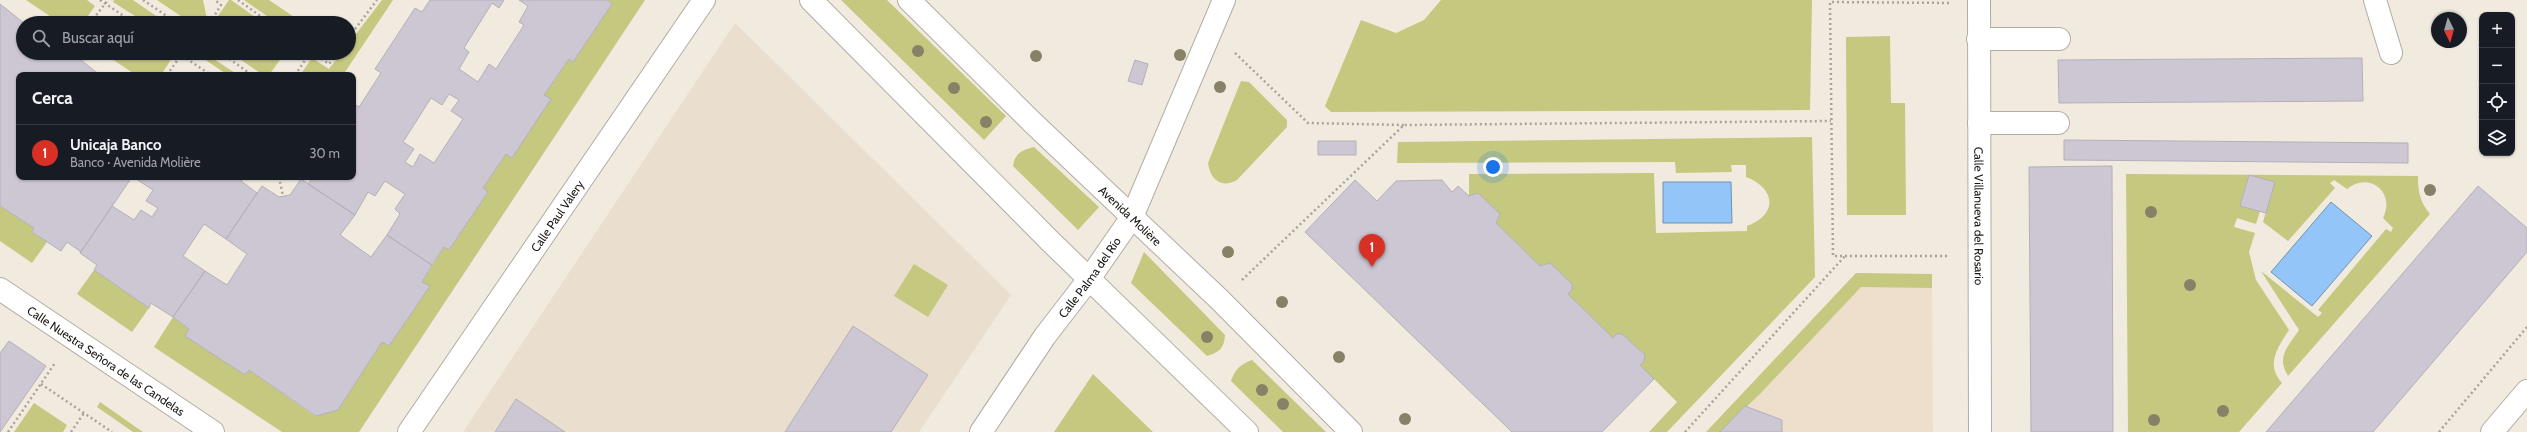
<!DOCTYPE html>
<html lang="es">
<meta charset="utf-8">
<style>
:root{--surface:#171b24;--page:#242831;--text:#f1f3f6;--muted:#9ea1a6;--line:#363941;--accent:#d93025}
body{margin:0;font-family:Cabin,sans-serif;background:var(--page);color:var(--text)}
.controls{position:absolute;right:12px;top:12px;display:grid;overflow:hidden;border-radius:8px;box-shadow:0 1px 3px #0004}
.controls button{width:36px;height:36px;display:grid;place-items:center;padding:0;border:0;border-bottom:1px solid var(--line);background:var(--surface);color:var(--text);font:20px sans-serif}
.compass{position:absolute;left:2431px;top:12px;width:36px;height:36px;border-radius:50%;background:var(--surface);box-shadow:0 1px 3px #0004;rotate:175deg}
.you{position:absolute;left:1493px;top:167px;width:14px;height:14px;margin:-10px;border:3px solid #fff;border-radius:50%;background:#1a73e8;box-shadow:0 0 0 6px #1a73e833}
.badge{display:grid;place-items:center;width:26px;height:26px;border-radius:50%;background:var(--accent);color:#fff;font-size:13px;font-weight:700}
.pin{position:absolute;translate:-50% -33px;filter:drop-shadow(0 1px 2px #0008)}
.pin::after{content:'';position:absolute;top:21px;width:14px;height:12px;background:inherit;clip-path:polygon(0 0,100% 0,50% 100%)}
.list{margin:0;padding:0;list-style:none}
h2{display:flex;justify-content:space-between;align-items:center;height:52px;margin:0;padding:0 16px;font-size:17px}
h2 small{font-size:13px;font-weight:400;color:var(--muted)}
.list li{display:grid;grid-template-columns:26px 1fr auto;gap:12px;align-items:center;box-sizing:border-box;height:56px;padding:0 16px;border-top:1px solid var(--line)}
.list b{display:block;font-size:15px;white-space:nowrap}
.list p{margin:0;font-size:13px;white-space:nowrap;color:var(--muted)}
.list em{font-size:13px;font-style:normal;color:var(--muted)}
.icon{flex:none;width:22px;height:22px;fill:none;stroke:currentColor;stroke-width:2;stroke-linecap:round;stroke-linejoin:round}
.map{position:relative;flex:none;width:2527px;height:432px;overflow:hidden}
.search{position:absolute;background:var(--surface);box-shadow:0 1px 3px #0004;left:16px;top:16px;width:340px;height:44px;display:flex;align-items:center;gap:10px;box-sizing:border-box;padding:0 14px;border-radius:22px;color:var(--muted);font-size:15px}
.panel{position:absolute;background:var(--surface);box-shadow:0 1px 3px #0004;left:16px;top:72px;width:340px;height:108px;border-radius:8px}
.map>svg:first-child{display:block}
.commercial{fill:#eedecc}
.built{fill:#eadfce}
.green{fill:#c5c87f}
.water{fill:#94c5f8;stroke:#6f91b4}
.building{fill:#ccc7d2;stroke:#b4afba;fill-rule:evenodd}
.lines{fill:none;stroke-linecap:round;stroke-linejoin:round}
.minor-casing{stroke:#b3aca2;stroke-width:24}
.major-casing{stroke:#b3aca2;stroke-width:24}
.path{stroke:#a8a29a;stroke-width:2.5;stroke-dasharray:2 3;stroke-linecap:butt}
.minor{stroke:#fff;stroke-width:22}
.major{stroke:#fff;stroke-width:22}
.tree{fill:#858268}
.labels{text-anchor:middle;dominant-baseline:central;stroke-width:3.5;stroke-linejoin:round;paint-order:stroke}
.street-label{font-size:12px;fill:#1a1714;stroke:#fff}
</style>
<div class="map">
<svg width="2527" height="432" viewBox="0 0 2527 432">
<rect width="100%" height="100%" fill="#f1eadf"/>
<path class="commercial" d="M1861 286 1932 288 1933 432H1720L1761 393Z"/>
<path class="built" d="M735 23 1011 295 919 432H463Z"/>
<path class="green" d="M26 0H87L95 6 83 23H60Z
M114 0H133L165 22 146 23 113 2Z
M157 0H203L207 19 205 23H191Z
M229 0H231L264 23H213Z
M244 0H269L303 23H277Z
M382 0H393L343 75H300L312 58 329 69 341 53H349V43Z
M607 0H645L359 432H282L154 347 173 317 189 329 185 336 245 375 249 370 315 416 338 410 382 342 389 346 430 286 422 282 444 247 449 250 488 192 483 188 506 154 550 99 544 95 569 59 573 62 612 4Z
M841 0H887L1006 116 984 140Z
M1441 0H1812L1810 110 1331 112 1325 106 1361 20 1396 33 1424 20Z
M1890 36 1891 103H1905L1906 215H1847L1846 37Z
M103 53H165L172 58 161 75H136Z
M195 53H205L238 75H228Z
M231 53H285L269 75H263Z
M1241 81 1249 82 1287 120V127L1237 180C1221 189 1210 179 1208 163Z
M1812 137 1815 277 1667 432H1649L1677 402 1640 365 1644 361 1645 355 1622 334H1616L1613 338 1568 294 1572 290V284L1550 263 1540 266 1496 223 1500 214 1478 193 1469 196V174L1654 173 1656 233 1747 231V226C1778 215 1776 188 1746 177V165H1731L1732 172 1676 173 1675 162 1397 163 1398 142Z
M1034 147 1099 207 1078 230 1013 166C1015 153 1022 150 1034 147Z
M2126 174 2418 176C2418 192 2420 202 2430 214L2288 376C2276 356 2288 347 2299 330L2261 271 2318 317 2322 313 2318 310 2386 229 2391 232 2393 228 2383 218C2396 192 2369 171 2347 189L2334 180 2330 183 2335 188 2288 241 2263 222 2274 182 2249 175 2240 206 2260 211 2256 224 2237 218 2234 227 2255 233 2249 252 2256 280 2289 330C2278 347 2265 364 2282 383L2239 432H2128Z
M0 206 34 228 32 232 47 242 32 263 0 241Z
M1144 252 1225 335C1224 348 1220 352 1207 356L1131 283Z
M914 264 948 285 928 317 894 296Z
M94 270 149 308 132 332 77 294Z
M1856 273 1932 274V288L1861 287 1761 393 1720 432H1706Z
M1252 360 1326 432H1283L1231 381C1235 369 1241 364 1252 360Z
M1093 374 1153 432H1054Z
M100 402 143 432H133L97 407Z
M34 403 67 425 63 432H14Z"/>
<path class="water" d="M1663 182H1731L1732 223H1663Z
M2331 202 2372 236 2312 306 2271 272Z"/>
<path class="building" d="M430 0H504L499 8 492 3 464 48 469 52 459 69 478 82 489 64 496 69 524 25 519 22 528 6 519 0H607L612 4 573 62 569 59 544 95 551 99 512 158 506 154 483 188 488 192 449 250 444 247 432 265 387 235 400 214 395 209 405 194 385 181 375 196 368 192 355 215 308 184 313 177H353V103L359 107 381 73 375 69 415 8 422 12ZM449 94 459 100 451 111 463 119 434 163 420 154 413 167 405 162 414 149 403 142 431 98 442 105Z
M0 4 24 23 23 53H72L100 75H19V177H132L81 252 67 242 61 251 32 232 34 228 0 206Z
M2362 58 2363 101 2059 103 2058 60Z
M1135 60 1148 64 1142 85 1128 81Z
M2064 140 2408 143V163L2064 160Z
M1318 141H1356V155H1318Z
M2112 166 2113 432H2031L2029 167Z
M2249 175 2275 182 2266 213 2240 206Z
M133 177H243L241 181 257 193 226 239 204 224 183 256 205 271 173 317 151 303 149 308 94 270 97 265 80 253 112 206 134 220 141 210 152 217 158 208 146 201 153 190Z
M301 179 355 215 340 235 371 257 387 235 432 265 422 282 430 286 389 346 382 342 338 410 316 416 249 370 245 375 185 336 189 329 173 317 205 271 227 285 247 254 226 239 262 186 279 197 290 195Z
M1355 180 1377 201 1396 181 1442 180 1452 192 1458 186 1469 196 1478 193 1500 214 1496 223 1540 266 1550 263 1572 284V290L1568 294 1613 338 1616 334H1622L1645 355 1644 361 1640 365 1654 379 1602 432H1512L1305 232Z
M2478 186 2527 228V252L2373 432H2266Z
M853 326 928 375 891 432H785Z
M9 341 46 366 0 432V353Z
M516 399 565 432H495Z
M1745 406 1782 420V432H1720Z"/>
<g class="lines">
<g class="minor-casing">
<g id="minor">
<path id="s1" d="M1979 0 1980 432"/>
<path d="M2375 0 2391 53"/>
<path d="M1978 39H2059"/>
<path d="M1979 123H2058"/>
<path id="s2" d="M0 289 213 432"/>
<path id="s3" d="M409 432 704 0"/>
<path id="s4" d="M981 432 1045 336 1089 279 1132 217 1224 0"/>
<path d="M2492 432 2527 391"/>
</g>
</g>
<g class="major-casing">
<g id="major">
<path d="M811 0 1050 241 1247 432"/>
<path id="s5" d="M909 0 1032 122 1220 300 1351 432"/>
</g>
</g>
<path class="path" d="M100 0 134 23
M143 0 177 23
M238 0 270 23
M1949 3 1830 2 1833 256H1949
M90 23 108 0
M210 23 221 5 215 0
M349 37 377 0
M178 53 211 75
M221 53 252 75
M313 53 329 64 337 53
M1235 53 1308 123 1404 125
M167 75 181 55
M295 75 310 53
M279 177 283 196
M1242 280 1404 125 1831 121
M41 384 112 432
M8 432 55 363
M71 432 84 413
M1685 432 1845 256
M2439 432 2527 327"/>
<use href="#minor" class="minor"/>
<use href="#major" class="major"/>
</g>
<g class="tree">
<circle cx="918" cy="51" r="6"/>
<circle cx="1180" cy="55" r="6"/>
<circle cx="1036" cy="56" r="6"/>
<circle cx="1220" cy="87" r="6"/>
<circle cx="954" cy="88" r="6"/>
<circle cx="986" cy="122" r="6"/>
<circle cx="2430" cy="190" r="6"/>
<circle cx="2151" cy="212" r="6"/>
<circle cx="1228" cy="252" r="6"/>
<circle cx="2190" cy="285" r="6"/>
<circle cx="1282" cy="302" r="6"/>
<circle cx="1207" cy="337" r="6"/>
<circle cx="1339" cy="357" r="6"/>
<circle cx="1262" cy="390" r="6"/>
<circle cx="1283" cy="404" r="6"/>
<circle cx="2223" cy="411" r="6"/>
<circle cx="1405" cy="419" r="6"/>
<circle cx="2154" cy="420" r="6"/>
</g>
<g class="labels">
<g class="street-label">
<text stroke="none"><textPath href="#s3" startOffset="262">Calle Paul Valery</textPath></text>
<text stroke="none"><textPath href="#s5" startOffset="309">Avenida Molière</textPath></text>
<text stroke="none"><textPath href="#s1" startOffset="216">Calle Villanueva del Rosario</textPath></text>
<text stroke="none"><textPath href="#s4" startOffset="189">Calle Palma del Río</textPath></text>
<text stroke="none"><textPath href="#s2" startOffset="128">Calle Nuestra Señora de las Candelas</textPath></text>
</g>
</g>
</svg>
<div class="controls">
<button>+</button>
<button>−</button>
<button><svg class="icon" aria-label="locate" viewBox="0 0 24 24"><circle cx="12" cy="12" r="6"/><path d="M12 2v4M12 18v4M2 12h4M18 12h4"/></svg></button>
<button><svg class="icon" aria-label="layers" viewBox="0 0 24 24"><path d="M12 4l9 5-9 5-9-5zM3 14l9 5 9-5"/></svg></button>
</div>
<svg class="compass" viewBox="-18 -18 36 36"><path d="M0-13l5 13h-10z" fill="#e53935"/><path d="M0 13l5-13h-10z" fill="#9ea1a6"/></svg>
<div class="you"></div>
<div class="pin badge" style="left:1372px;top:267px">1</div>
<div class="search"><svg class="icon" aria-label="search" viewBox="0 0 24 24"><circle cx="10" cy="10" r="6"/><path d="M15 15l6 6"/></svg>Buscar aquí</div>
<section class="panel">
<h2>Cerca<small></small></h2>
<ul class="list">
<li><span class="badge">1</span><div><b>Unicaja Banco</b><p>Banco · Avenida Molière</p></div><em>30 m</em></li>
</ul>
</section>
</div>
